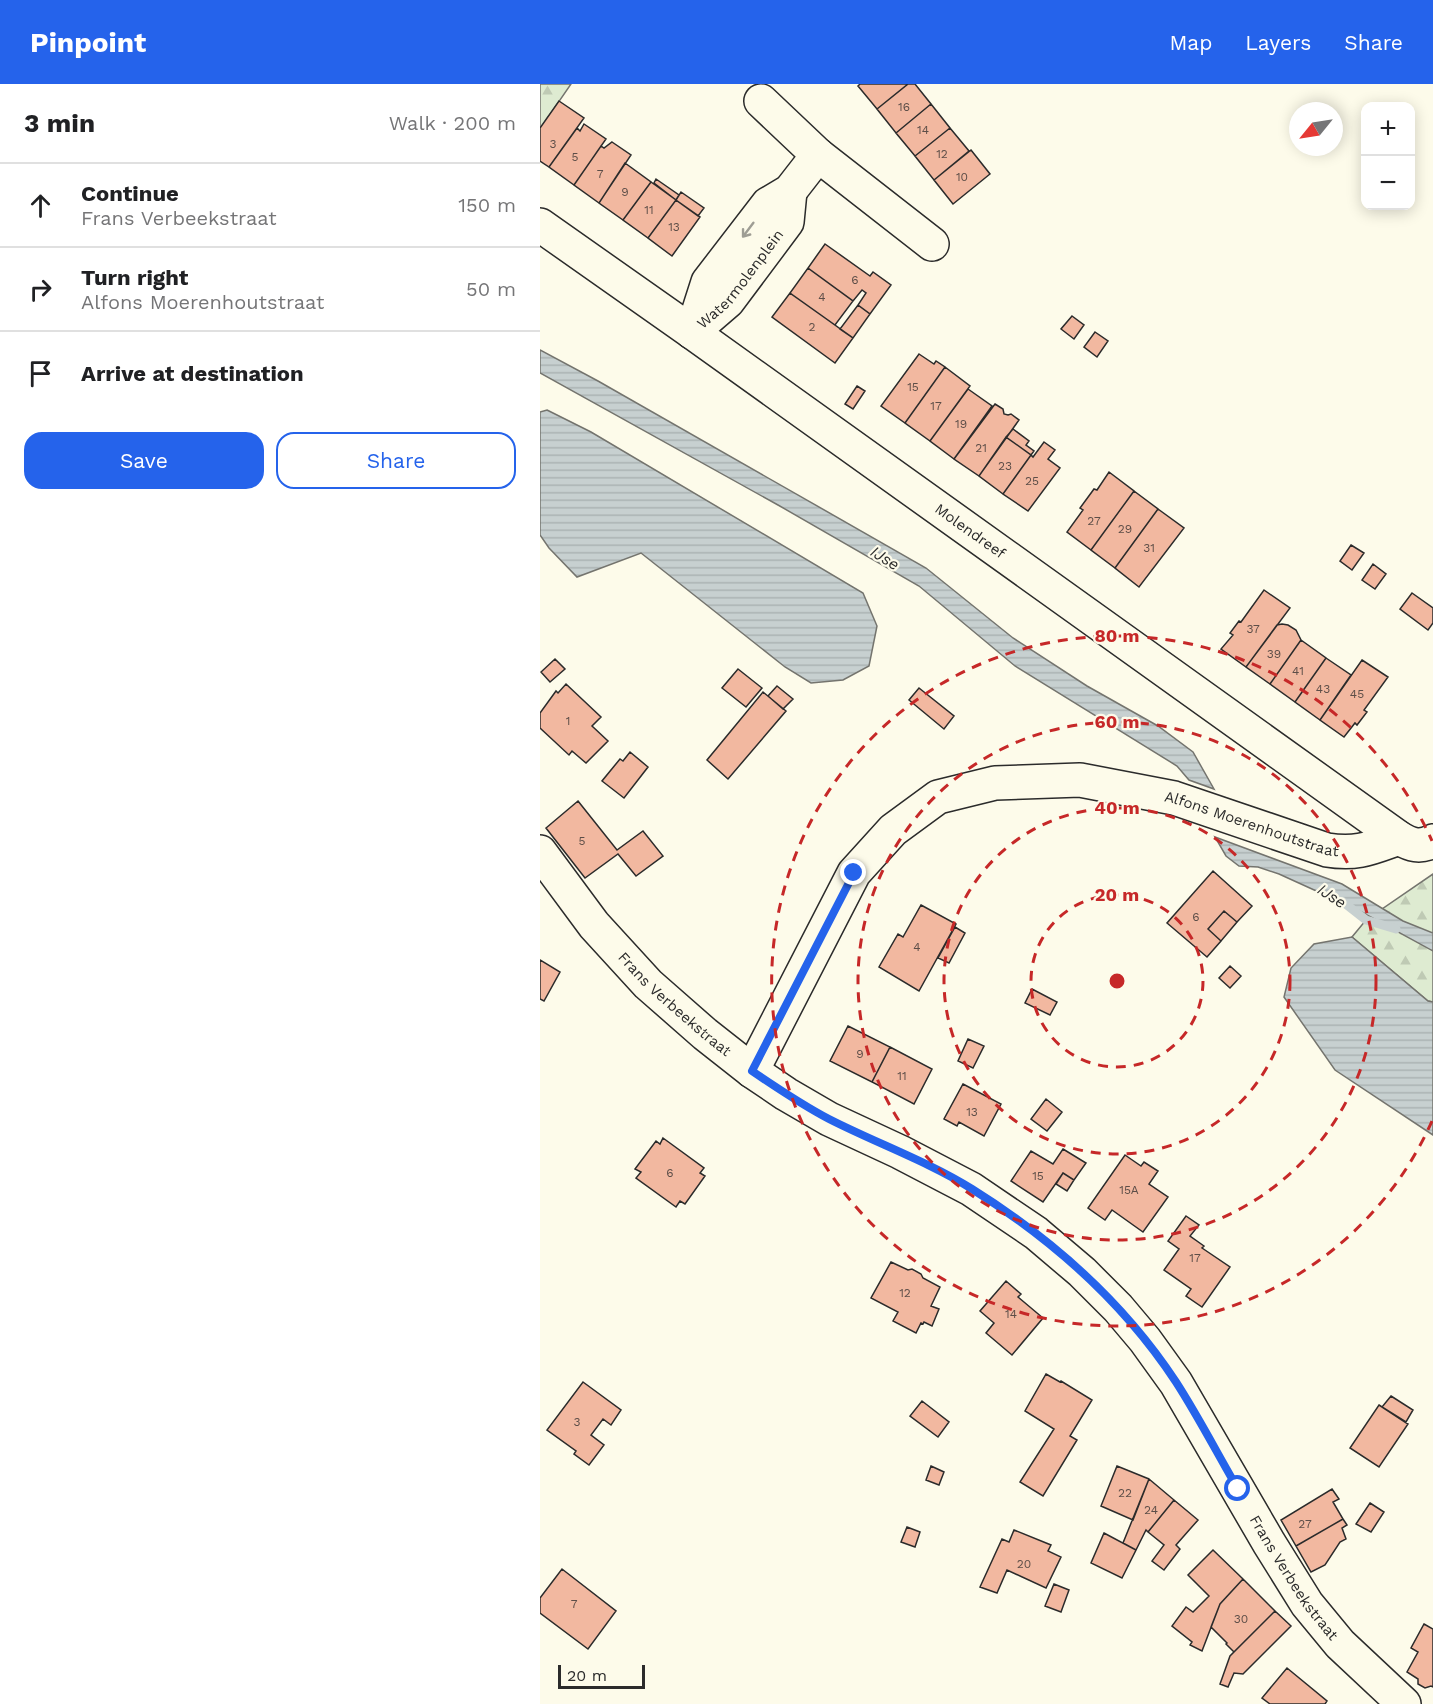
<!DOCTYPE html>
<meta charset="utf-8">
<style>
:root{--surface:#fff;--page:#f2f2f2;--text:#202124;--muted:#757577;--line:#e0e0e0;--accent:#2563eb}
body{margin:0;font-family:"Work Sans",sans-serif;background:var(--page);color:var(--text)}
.controls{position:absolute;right:18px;top:18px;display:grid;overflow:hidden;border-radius:12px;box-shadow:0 3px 15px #0003}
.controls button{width:54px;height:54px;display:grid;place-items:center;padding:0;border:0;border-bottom:2px solid var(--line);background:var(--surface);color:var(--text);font:30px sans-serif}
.compass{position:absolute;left:749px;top:18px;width:54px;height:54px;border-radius:50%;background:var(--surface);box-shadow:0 3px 15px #0003;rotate:240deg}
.scale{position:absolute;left:18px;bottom:15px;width:87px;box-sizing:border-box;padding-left:6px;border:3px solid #2b2b2b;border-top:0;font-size:16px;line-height:21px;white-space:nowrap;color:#2b2b2b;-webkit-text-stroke:4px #fdfbea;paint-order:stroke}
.stop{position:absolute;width:18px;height:18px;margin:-14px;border:4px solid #2563eb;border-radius:50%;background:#fff}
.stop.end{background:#2563eb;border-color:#fff;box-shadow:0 2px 6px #0008}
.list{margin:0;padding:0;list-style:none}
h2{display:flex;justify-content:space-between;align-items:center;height:78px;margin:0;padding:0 24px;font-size:26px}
h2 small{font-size:20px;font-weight:400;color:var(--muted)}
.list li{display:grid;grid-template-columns:39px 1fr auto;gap:18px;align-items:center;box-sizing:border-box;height:84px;padding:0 24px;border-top:2px solid var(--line)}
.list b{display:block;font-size:22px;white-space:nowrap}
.list p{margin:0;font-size:20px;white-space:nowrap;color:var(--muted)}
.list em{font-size:20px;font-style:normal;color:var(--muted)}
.actions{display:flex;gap:12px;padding:18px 24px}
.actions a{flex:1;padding:14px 0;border:2px solid var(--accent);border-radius:18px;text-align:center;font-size:21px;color:var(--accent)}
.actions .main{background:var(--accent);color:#fff}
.icon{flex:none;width:33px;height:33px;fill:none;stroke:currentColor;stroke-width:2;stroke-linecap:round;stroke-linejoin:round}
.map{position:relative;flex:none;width:893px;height:1620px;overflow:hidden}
header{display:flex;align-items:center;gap:36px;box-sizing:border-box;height:84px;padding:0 30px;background:var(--accent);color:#fff}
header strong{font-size:28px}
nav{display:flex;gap:33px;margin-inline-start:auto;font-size:21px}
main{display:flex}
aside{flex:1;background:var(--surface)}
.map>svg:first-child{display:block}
.forest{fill:url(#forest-firs);stroke:#74746e;stroke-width:1.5}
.water{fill:url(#water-rules);stroke:#74746e;stroke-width:1.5}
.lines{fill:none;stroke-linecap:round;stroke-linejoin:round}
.stream{stroke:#c7d0d0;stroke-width:9}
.building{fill:#f2b8a0;stroke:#2b2b2b;stroke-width:1.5}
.minor-casing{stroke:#2b2b2b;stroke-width:36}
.major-casing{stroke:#2b2b2b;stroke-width:36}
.minor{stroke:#fdfbea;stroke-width:33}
.major{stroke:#fdfbea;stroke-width:33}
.oneway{stroke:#9e9d94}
.route{stroke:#2563eb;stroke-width:8}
.ring{fill:none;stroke:#c62828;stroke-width:3;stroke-dasharray:10 8}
.labels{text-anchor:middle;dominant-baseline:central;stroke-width:4.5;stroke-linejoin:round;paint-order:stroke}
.number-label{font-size:12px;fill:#5d4e48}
.street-label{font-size:15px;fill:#2b2b2b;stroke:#fdfbea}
.water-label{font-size:16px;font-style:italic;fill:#2b2b2b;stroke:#fdfbea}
.centre{fill:#c62828;stroke:#fdfbea;stroke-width:3}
.ring-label{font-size:18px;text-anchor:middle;font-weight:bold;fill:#c62828;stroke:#fdfbea;stroke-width:4.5;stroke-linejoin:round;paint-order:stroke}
</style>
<header>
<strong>Pinpoint</strong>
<nav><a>Map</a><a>Layers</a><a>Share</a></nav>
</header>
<main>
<aside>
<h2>3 min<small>Walk · 200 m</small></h2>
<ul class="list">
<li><svg class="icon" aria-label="ahead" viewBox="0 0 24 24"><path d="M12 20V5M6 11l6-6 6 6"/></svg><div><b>Continue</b><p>Frans Verbeekstraat</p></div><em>150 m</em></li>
<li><svg class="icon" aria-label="right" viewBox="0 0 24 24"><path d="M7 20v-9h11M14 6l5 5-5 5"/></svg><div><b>Turn right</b><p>Alfons Moerenhoutstraat</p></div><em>50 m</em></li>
<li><svg class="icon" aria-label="arrive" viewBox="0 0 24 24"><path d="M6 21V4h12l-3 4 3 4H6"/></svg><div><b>Arrive at destination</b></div></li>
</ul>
<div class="actions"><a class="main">Save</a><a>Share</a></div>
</aside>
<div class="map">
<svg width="893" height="1620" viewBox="0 0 893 1620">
<defs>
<pattern id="forest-firs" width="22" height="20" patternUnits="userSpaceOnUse" patternTransform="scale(1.5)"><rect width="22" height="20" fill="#deebd1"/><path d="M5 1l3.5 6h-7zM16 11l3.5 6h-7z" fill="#bfcab4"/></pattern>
<pattern id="water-rules" width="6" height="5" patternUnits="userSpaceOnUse" patternTransform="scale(1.5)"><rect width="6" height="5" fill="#c7d0d0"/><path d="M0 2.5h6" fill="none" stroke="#abb3b3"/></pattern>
</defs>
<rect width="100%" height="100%" fill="#fdfbea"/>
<path class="forest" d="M0 0H31L0 45Z
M893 790V918L888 917 812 853 826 836Z"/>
<path class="water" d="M0 266 58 297 386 484 473 554 547 602 618 642 653 668 674 705 649 696 637 682 475 582 379 502 238 421 0 289Z
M7 326 51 348 323 509 337 542 329 582 303 596 271 599 245 583 101 469 37 493 9 464 0 451V328Z
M675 753 802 800 863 837 893 849V867L816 825 739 790 718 783 699 782 686 772Z
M812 853 888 917 893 918V1051L795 986 744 913 751 884 774 860Z"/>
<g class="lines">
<path class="stream" d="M798 814 826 836 856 845"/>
</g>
<path class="building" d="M320 0H368L337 25 318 2Z
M368 0H375L391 20 356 49 337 25Z
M19 17 44 34 9 83 0 77V44Z
M391 20 410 44 375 72 356 49Z
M44 40 66 55 34 101 9 83 37 44 40 47Z
M410 44 429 67 394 96 375 72Z
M72 58 91 71 59 119 34 101 61 62 64 64Z
M431 66 450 90 413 120 394 96Z
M85 79 111 98 83 136 59 119Z
M116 95 139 111 136 116 114 99Z
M111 98 136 116 108 154 83 136Z
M141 108 164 124 158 132 136 116Z
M136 116 160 133 132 172 108 154Z
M285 160 330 192 333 188 351 201 330 230 318 221 326 209 322 206 313 217 268 184Z
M268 184 313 217 295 241 250 209Z
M250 209 313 254 295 279 232 233Z
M318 221 330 230 313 254 300 245Z
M532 232 544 241 534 255 521 245Z
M555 248 568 257 557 273 544 263Z
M379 270 394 280 396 277 405 283 365 339 341 322Z
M405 283 430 302 390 357 365 339Z
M317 302 325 307 313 325 305 320Z
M428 305 452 322 414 375 390 357Z
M455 320 463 325 464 330 468 331 471 330 479 336 439 392 414 375Z
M473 345 489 357 486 361 494 367 491 371 466 353Z
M466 353 491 371 463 410 439 392Z
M504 358 515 366 508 375 520 384 488 427 463 410 491 371 493 373Z
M569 388 594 407 551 466 527 448 543 426 540 424 554 405 557 406Z
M594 407 618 425 575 484 551 466Z
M618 425 644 444 599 503 575 484Z
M811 461 824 469 812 486 800 477Z
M833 480 846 490 835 505 822 496Z
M724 506 750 524 706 583 681 565 693 551 690 549 699 537 701 538Z
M872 509 893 524V539L888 546 860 525Z
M742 540 748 541 756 546 761 556 730 600 706 583 737 541Z
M761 556 786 574 755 618 730 600Z
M786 574 811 591 780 636 755 618Z
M15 575 25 585 10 598 1 588Z
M822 576 848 593 824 626 827 628 817 641 815 639 804 653 780 636Z
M198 585 222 604 206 623 182 604Z
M26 600 61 633 52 642 68 657 46 679 32 667 29 671 0 644V629L16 607 18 609Z
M237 602 253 615 243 625 228 612Z
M379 604 414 632 404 645 369 616Z
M223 608 246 627 188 695 167 676Z
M90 668 108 683 84 714 62 697 80 675 83 677Z
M38 717 77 766 103 747 123 772 96 792 78 770 45 794 6 744Z
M673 787 712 822 697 838 684 827 668 845 681 857 667 873 627 839Z
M381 821 416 840 379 907 339 883 358 850 363 853Z
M684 827 697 838 681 857 668 845Z
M415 843 425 849 409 879 398 874Z
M0 876 20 888 4 917 0 915Z
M690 882 701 892 690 904 679 894Z
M492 905 517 918 510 931 485 919Z
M308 942 350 963 332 998 290 977Z
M428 955 444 962 433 984 418 977Z
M350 963 392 985 374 1020 332 998Z
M423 1000 461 1020 444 1052 419 1038 417 1042 404 1035Z
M506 1015 522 1028 507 1047 491 1035Z
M123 1054 164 1084 160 1089 165 1092 145 1120 140 1117 136 1123 96 1094 101 1088 95 1085 116 1057 120 1060Z
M523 1065 546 1079 534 1096 523 1089 503 1118 471 1097 491 1067 513 1080Z
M585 1071 601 1082 604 1078 618 1087 609 1100 628 1113 603 1148 572 1126 565 1136 548 1124Z
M523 1089 534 1096 527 1107 516 1100Z
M646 1132 659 1141 650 1152 664 1162 662 1164 690 1183 662 1223 646 1212 651 1205 624 1186 639 1165 628 1157Z
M351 1178 368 1186 372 1185 381 1190 383 1194 400 1203 391 1222 399 1225 392 1242 384 1238 383 1240 381 1239 376 1249 353 1237 358 1228 331 1214Z
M466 1197 481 1210 478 1213 503 1234 472 1271 446 1249 454 1239 440 1227Z
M506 1290 520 1298 521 1297 552 1316 530 1352 537 1356 503 1412 480 1398 514 1345 485 1327Z
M43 1298 81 1326 71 1341 63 1335 51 1351 64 1361 49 1381 34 1370 36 1367 7 1346Z
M851 1312 873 1326 866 1338 842 1323Z
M382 1317 409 1338 398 1353 370 1332Z
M839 1321 868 1340 839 1383 810 1364Z
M391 1382 404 1388 399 1401 386 1396Z
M577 1382 609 1395 593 1436 561 1422Z
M609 1395 634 1416 608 1448 606 1446 596 1466 583 1459Z
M792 1405 799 1415 793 1418 803 1435 756 1462 741 1436Z
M634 1416 658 1436 636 1461 640 1465 624 1486 612 1477 624 1461 608 1448Z
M830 1419 844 1428 831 1448 816 1440Z
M803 1435 807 1441 802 1444 806 1455 800 1458 785 1481 771 1488 756 1462Z
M367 1443 380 1448 375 1463 361 1458Z
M474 1446 511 1461 508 1467 521 1473 506 1504 467 1486 457 1509 440 1503 462 1455 469 1458Z
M564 1449 596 1466 582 1494 551 1479Z
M673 1466 703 1495 680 1520 662 1567 650 1561 652 1558 632 1542 646 1523 653 1528 669 1512 648 1491Z
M22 1485 76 1527 48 1565 0 1529V1514Z
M703 1495 735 1527 694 1568 686 1560 687 1559 671 1543 680 1520Z
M514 1500 529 1506 521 1528 505 1522Z
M735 1527 751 1542 703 1590 694 1589 688 1603 680 1600 690 1572Z
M884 1540 893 1545V1603L891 1602 885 1604 878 1600V1595L867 1588 878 1568 871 1564Z
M747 1584 787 1617 785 1620H730L722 1614Z"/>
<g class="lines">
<g class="minor-casing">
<g id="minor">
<path d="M221 17 278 71"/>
<path id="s1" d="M0 141 152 248 859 754C871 761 880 764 893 757"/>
<path d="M152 248 168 198 228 120 250 107 278 71 392 160"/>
<path id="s2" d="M152 248 188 217 247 138 250 107"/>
<path id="s3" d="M212 987 314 789 353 746 398 713 455 699 540 696 634 714 787 766C817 771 831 764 859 754"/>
</g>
</g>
<g class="major-casing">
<g id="major">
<path id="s4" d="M0 768 54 841 108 900 165 950 212 987 246 1010 289 1035 360 1068 431 1105 496 1149 542 1188 578 1224 605 1256 636 1299 729 1459 767 1520 800 1560 864 1620"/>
</g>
</g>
<use href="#minor" class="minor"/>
<use href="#major" class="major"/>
</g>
<defs><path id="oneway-shaft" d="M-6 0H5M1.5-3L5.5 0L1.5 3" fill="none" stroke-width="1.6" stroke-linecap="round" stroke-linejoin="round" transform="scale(1.5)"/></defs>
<use class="oneway" href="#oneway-shaft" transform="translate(208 146) rotate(127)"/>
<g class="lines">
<path class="route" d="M314 789 212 987C237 1004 262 1021 289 1035 336 1059 387 1077 432 1105 512 1155 584 1219 636 1298 658 1332 677 1369 698 1405"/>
</g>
<g class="ring">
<circle cx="577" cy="897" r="86"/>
<circle cx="577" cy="897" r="173"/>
<circle cx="577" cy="897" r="259"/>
<path d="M892 1037A345 345 0 1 1 892 757"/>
</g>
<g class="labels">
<g class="number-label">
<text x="364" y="23">16</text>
<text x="383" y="46">14</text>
<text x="13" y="60">3</text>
<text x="402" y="70">12</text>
<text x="35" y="73">5</text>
<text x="60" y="90">7</text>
<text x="422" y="93">10</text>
<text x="85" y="108">9</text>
<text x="109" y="126">11</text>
<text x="134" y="143">13</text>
<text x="315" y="196">6</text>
<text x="282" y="213">4</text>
<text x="272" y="243">2</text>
<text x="373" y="303">15</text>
<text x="396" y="322">17</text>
<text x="421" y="340">19</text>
<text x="441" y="364">21</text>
<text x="465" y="382">23</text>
<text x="492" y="397">25</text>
<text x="554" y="437">27</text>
<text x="585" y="445">29</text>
<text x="609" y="464">31</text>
<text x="713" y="545">37</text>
<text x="734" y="570">39</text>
<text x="758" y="587">41</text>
<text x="783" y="605">43</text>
<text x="817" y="610">45</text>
<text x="28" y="637">1</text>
<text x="42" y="757">5</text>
<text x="656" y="833">6</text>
<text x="377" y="863">4</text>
<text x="320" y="970">9</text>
<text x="362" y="992">11</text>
<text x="432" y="1028">13</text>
<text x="130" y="1089">6</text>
<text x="498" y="1092">15</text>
<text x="589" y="1106">15A</text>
<text x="655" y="1174">17</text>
<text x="365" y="1209">12</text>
<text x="471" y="1230">14</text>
<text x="37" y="1338">3</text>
<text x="585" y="1409">22</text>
<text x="611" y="1426">24</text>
<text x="765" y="1440">27</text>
<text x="484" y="1480">20</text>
<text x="34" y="1520">7</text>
<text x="701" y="1535">30</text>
</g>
<g class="street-label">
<text stroke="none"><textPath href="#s2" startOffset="72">Watermolenplein</textPath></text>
<text stroke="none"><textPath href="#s1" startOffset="528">Molendreef</textPath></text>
<text stroke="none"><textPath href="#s3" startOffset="658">Alfons Moerenhoutstraat</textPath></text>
<text stroke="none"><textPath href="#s4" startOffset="204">Frans Verbeekstraat</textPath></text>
<text stroke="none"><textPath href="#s4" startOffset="1068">Frans Verbeekstraat</textPath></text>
</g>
<g class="water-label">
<text transform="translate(345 474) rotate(32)">IJse</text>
<text transform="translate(792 812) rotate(33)">IJse</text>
</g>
</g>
<circle cx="577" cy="897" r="9" class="centre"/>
<g class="ring-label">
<text x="577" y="558">80 m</text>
<text x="577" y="644">60 m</text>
<text x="577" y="730">40 m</text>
<text x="577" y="817">20 m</text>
</g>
</svg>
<div class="controls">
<button>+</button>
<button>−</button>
</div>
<svg class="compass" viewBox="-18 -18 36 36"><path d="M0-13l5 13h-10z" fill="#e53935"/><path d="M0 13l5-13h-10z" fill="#757577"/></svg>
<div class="scale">20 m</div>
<div class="stop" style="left:698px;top:1405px"></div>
<div class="stop end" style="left:314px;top:789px"></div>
</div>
</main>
